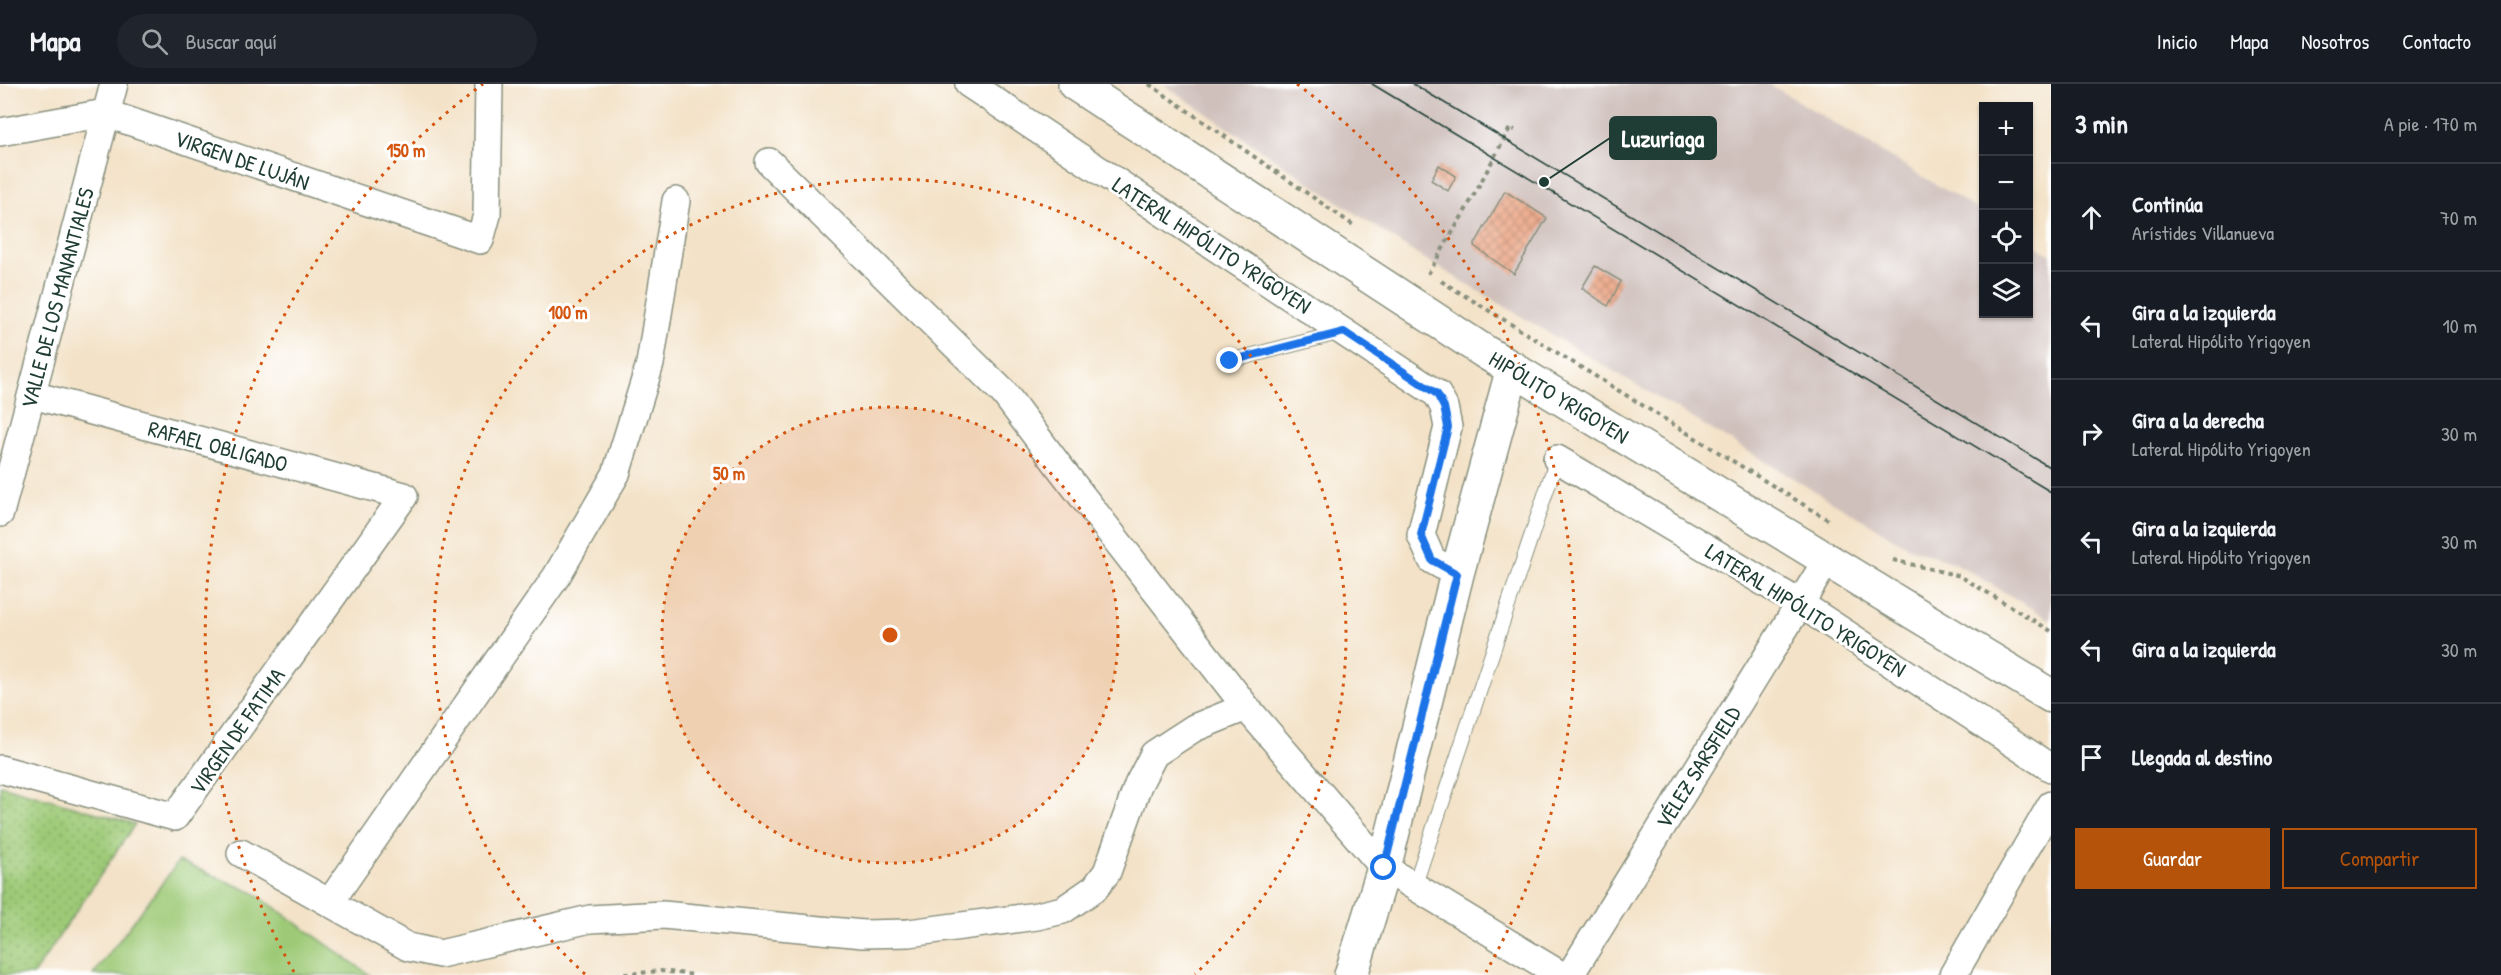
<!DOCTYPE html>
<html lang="es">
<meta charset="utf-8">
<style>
:root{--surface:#171b24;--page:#20242c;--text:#f1f3f6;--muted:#9ea1a6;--line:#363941;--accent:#b45309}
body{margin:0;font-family:"Patrick Hand",sans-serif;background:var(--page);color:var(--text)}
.controls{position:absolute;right:18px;top:18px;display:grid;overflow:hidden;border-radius:0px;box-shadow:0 2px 4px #0004}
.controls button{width:54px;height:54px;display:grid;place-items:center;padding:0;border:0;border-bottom:2px solid var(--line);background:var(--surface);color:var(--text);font:30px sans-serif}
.stop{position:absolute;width:18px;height:18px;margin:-14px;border:4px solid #1a73e8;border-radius:50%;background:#fff}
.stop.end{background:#1a73e8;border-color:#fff;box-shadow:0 2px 6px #0008}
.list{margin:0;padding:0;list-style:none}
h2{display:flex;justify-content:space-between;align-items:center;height:78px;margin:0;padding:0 24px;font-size:26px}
h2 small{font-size:20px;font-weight:400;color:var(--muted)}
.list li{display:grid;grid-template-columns:39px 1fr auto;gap:18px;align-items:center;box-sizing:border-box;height:108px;padding:0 24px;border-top:2px solid var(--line)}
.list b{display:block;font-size:22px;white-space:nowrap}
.list p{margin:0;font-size:20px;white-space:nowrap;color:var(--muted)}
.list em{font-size:20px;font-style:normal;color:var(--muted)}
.actions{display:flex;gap:12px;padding:18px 24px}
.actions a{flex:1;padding:14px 0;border:2px solid var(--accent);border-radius:0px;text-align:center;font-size:21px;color:var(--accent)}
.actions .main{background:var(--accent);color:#fff}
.icon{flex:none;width:33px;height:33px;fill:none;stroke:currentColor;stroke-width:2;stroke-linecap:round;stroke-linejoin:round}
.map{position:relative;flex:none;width:2051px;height:891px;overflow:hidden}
header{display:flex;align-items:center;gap:36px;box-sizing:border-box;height:84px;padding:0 30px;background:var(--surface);border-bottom:2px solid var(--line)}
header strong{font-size:28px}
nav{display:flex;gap:33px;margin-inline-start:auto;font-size:21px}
.search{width:420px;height:54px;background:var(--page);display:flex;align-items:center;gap:15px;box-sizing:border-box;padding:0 21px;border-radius:33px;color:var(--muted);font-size:22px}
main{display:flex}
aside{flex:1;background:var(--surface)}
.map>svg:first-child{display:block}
.railway{fill:#cfc0bb}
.grass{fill:url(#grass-dots);stroke:#5e8456;stroke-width:1.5}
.pitch{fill:#9eca77;stroke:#5e8456;stroke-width:1.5}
.building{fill:url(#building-cross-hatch)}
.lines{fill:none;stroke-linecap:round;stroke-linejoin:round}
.lane-casing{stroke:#89907e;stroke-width:16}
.street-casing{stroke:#89907e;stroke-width:30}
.secondary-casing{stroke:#89907e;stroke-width:36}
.path{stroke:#89907e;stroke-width:4;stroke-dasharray:4.5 4.5;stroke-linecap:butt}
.lane{stroke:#fff;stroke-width:14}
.street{stroke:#fff;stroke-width:27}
.secondary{stroke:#fff;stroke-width:33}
.tram{stroke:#1f3d34;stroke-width:1.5}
.route{stroke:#1a73e8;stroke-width:8}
.ring{fill:none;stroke:#d45610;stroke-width:3;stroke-dasharray:3 6}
.labels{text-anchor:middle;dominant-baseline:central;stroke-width:6;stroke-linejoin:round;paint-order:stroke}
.street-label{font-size:22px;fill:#1f3d34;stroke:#fff}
.centre{fill:#d45610;stroke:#fff;stroke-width:3}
.ring-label{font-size:18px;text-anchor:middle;font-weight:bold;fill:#d45610;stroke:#fff;stroke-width:6;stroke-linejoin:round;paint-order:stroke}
.leader{fill:none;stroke:#1f3d34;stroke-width:2}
.callout-dot{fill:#1f3d34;stroke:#fff;stroke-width:2}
.callout{fill:#1f3d34;stroke:#1f3d34;stroke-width:2}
.callout-label{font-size:24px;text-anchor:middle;font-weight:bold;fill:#fff}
</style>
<header>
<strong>Mapa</strong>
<div class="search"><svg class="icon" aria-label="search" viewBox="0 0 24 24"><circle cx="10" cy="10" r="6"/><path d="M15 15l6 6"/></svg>Buscar aquí</div>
<nav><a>Inicio</a><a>Mapa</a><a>Nosotros</a><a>Contacto</a></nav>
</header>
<main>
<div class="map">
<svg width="2051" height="891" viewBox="0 0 2051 891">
<defs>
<pattern id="grass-dots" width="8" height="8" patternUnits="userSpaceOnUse" patternTransform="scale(1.5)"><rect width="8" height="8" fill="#9eca77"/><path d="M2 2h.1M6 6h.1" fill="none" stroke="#80a562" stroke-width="1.8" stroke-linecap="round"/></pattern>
<pattern id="building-cross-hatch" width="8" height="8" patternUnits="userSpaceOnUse" patternTransform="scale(1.5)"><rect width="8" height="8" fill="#eca483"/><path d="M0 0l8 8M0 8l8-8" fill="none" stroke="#bf876c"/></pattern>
</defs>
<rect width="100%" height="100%" fill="#fff"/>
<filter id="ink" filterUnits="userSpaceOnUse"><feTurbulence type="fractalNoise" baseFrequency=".0167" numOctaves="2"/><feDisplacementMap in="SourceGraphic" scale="12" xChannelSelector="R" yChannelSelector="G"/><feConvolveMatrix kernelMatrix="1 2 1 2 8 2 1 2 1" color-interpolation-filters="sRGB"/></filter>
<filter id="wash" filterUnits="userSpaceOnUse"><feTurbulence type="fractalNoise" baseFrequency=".008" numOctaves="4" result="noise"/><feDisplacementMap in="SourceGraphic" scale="24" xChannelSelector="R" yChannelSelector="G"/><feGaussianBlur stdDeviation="1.35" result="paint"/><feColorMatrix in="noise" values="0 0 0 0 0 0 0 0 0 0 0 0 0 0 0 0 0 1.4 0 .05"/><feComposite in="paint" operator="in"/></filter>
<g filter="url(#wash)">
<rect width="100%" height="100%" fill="#f3e2c7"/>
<path class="railway" d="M1163 0H1769L1836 40 1983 129 1984 230H2028L2029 157 2051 171V536L1957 480 1912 465 1413 168Z"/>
<path class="grass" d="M0 701 135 740 33 891H0Z"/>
<path class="pitch" d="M179 777 254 809 370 891H93Z"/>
<g id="blocks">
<path class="building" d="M1439 81 1456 92 1448 107 1431 96Z
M1505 107 1547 134 1514 190 1474 162Z
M1595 182 1621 197 1608 222 1582 204Z"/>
</g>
</g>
<g filter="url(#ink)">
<use href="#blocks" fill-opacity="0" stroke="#89907e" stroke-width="1.5"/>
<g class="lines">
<g class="lane-casing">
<path id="lane" d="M1230 277 1342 248
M1414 803 1557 375"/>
</g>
<g class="street-casing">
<path id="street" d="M969 0 1437 310 1444 323 1448 343 1421 451 1432 476 1457 490
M0 48 105 29 480 156 487 131 489 0
M769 78 1004 309 1061 385 1246 623 1384 784 1561 891
M1557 375 1799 519 2051 684
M0 429 114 0
M0 685 175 733 404 412 33 311
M241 769 408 863 440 870 590 835 663 831 863 850 909 849 1037 832 1063 826 1095 804 1107 788 1138 701 1154 670 1194 644 1246 623
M330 818 556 493 616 390 650 280 676 117
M1570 891 1827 476
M1953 891 2051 721"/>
</g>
<g class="secondary-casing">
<path id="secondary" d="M1075 0 1485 268 2051 612
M1351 891 1384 784 1457 490 1513 284"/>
</g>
<path class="path" d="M1149 0 1356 143
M1428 190 1468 122 1510 44 1515 46
M1441 197 1830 437
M1893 476 1960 492 2051 547
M615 891 661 887 694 891"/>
<use href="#lane" class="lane"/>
<use href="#street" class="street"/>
<use href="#secondary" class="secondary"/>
<path class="tram" d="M1372 0 2051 408
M1413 0 2051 384"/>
</g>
</g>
<g class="lines" filter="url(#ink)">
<path class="route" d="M1230 277 1344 248 1437 310 1444 323 1448 343 1421 451 1432 476 1457 490 1384 784"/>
</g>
<circle cx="890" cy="551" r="228" fill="#d45610" fill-opacity=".12"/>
<g class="ring">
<circle cx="890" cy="551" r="228"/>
<path d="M585 890A456 456 0 1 1 1195 890"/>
<path d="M294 888A685 685 0 0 1 483 0M1297 0A685 685 0 0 1 1486 888"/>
</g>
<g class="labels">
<g class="street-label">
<text transform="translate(242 76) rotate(19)">VIRGEN DE LUJÁN</text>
<text transform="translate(1212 161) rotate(33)">LATERAL HIPÓLITO YRIGOYEN</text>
<text transform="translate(57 214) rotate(-75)">VALLE DE LOS MANANTIALES</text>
<text transform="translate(1559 313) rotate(31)">HIPÓLITO YRIGOYEN</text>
<text transform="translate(218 362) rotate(15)">RAFAEL OBLIGADO</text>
<text transform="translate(1806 526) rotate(32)">LATERAL HIPÓLITO YRIGOYEN</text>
<text transform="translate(237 647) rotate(-55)">VIRGEN DE FATIMA</text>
<text transform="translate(1698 683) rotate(-58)">VÉLEZ SARSFIELD</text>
</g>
</g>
<circle cx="890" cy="551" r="9" class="centre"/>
<g class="ring-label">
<text x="406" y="73">150 m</text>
<text x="568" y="235">100 m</text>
<text x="729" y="396">50 m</text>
</g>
<path class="leader" d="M1544 98L1610 54"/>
<circle class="callout-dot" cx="1544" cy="98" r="6"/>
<rect class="callout" x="1610" y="33" width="106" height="42" rx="6"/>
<g class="callout-label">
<text x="1663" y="63">Luzuriaga</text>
</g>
</svg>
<div class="controls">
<button>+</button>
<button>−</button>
<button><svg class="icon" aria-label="locate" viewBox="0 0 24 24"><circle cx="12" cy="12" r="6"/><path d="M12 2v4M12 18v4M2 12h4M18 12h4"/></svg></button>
<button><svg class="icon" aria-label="layers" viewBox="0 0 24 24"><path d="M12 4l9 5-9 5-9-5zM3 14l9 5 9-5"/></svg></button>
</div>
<div class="stop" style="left:1384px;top:784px"></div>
<div class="stop end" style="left:1230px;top:277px"></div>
</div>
<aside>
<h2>3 min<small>A pie · 170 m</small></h2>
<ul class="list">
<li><svg class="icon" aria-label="ahead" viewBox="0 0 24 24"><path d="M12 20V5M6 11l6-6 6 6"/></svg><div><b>Continúa</b><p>Arístides Villanueva</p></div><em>70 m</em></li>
<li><svg class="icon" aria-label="left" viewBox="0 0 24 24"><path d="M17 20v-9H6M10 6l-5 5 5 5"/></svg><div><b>Gira a la izquierda</b><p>Lateral Hipólito Yrigoyen</p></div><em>10 m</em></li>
<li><svg class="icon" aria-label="right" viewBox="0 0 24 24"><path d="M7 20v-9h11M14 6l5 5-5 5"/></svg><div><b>Gira a la derecha</b><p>Lateral Hipólito Yrigoyen</p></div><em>30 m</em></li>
<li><svg class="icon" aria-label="left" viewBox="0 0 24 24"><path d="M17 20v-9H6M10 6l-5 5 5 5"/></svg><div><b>Gira a la izquierda</b><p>Lateral Hipólito Yrigoyen</p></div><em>30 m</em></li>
<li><svg class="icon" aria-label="left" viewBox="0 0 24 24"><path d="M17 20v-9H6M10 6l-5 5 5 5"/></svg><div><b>Gira a la izquierda</b></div><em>30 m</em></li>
<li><svg class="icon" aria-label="arrive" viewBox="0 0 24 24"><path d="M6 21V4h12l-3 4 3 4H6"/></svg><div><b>Llegada al destino</b></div></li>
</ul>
<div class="actions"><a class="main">Guardar</a><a>Compartir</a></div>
</aside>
</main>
